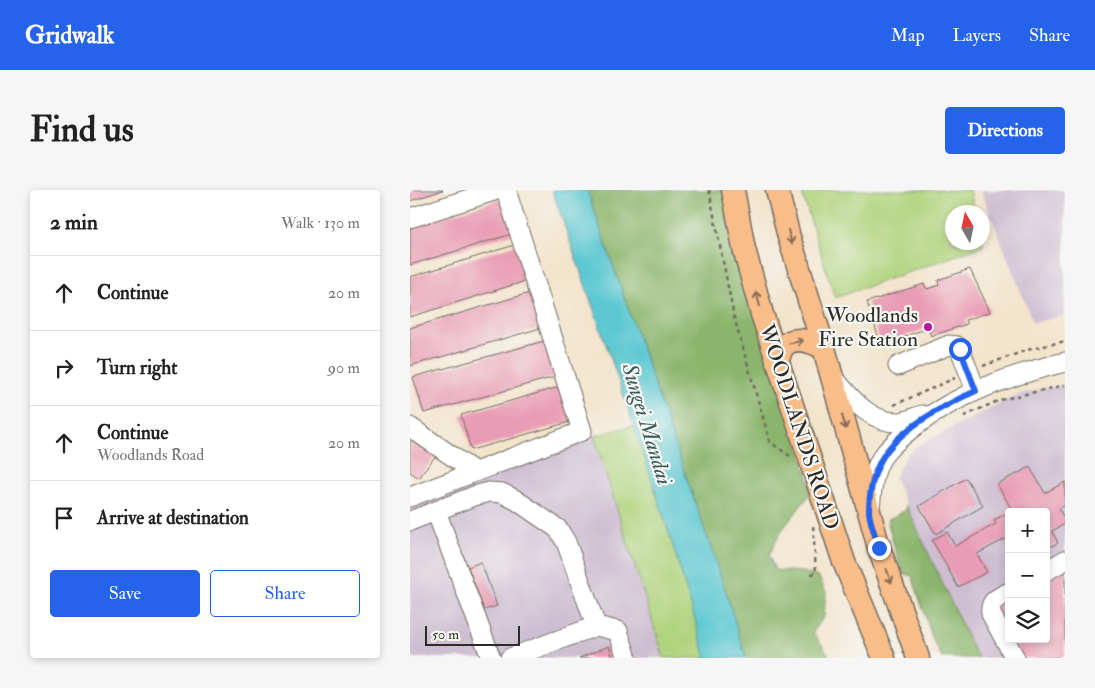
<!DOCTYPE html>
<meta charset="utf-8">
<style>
:root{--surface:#fff;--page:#f6f6f6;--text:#222;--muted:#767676;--line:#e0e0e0;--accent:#2563eb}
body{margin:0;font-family:"IM FELL Double Pica",serif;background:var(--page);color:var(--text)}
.controls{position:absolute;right:15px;bottom:15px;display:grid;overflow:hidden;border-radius:5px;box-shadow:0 2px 8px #0003}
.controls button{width:45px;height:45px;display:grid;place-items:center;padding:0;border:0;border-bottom:1px solid var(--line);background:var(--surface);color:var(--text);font:25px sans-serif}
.compass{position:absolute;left:535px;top:15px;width:45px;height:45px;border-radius:50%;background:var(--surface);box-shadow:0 2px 8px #0003;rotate:351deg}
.scale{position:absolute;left:15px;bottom:12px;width:95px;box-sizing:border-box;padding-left:5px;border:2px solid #2b2b2b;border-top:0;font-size:14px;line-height:18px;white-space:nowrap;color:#2b2b2b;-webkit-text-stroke:4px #f6f6f2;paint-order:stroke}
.stop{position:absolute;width:15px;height:15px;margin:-11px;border:4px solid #2563eb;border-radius:50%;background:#fff}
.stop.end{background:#2563eb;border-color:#fff;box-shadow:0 1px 5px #0008}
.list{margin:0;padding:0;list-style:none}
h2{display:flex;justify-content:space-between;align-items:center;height:65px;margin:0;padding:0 20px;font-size:21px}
h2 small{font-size:16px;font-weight:400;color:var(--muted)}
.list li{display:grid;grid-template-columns:32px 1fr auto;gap:15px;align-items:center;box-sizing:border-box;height:75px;padding:0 20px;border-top:1px solid var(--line)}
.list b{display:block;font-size:19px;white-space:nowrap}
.list p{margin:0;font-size:16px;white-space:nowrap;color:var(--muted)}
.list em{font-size:16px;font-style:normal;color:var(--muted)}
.actions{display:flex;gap:10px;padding:15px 20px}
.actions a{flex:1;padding:11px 0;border:1px solid var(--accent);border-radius:5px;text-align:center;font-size:18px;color:var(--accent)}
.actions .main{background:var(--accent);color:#fff}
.icon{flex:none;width:28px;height:28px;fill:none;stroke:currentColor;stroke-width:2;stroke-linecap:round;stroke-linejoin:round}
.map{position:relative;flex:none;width:655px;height:468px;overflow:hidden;border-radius:5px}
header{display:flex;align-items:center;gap:30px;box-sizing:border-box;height:70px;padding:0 25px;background:var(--accent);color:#fff}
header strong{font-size:24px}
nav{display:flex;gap:28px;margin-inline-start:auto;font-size:18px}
.intro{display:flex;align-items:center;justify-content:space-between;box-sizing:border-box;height:120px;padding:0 30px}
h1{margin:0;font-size:35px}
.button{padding:12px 22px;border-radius:5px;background:var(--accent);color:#fff;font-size:18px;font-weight:700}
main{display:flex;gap:30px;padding:0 30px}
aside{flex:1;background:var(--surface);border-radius:5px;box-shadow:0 2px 8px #0003}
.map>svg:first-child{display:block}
.industrial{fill:#cebed1;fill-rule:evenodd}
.green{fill:#afd37c;stroke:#6d7f54}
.forest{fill:#8bb56c;stroke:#5b704c}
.water{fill:#5bc8d1;stroke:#437a7e}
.building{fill:#e99cb5}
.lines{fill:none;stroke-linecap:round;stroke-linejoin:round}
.minor-casing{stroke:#716c63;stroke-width:21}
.major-casing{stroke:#716c63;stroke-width:25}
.path{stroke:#716c63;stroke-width:2.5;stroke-dasharray:4 4;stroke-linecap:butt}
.minor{stroke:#fff;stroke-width:19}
.major{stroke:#f8bd89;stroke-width:22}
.oneway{stroke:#876d55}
.route{stroke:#2563eb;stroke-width:6}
.poi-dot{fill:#b5179e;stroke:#f6f6f2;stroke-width:2}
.labels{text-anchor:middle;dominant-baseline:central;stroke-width:4.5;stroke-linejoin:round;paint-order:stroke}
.poi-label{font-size:21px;fill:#2b2b2b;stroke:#f6f6f2;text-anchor:end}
.street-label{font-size:21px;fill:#2b2b2b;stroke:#f6f6f2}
.water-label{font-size:22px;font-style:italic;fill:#395a5d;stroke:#f6f6f2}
</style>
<header>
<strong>Gridwalk</strong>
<nav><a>Map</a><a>Layers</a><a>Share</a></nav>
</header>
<div class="intro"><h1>Find us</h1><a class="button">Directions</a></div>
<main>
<aside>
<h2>2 min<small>Walk · 130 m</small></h2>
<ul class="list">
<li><svg class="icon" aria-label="ahead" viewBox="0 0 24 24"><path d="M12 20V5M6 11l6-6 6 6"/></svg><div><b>Continue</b></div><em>20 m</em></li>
<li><svg class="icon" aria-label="right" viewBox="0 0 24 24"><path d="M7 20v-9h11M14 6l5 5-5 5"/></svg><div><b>Turn right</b></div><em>90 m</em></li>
<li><svg class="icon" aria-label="ahead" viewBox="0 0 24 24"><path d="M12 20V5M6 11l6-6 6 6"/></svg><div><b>Continue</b><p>Woodlands Road</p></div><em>20 m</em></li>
<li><svg class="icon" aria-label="arrive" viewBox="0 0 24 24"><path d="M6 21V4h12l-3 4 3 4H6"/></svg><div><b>Arrive at destination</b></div></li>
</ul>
<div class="actions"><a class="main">Save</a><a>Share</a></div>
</aside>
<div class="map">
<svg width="655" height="468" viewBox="0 0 655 468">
<rect width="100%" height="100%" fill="#f6f6f2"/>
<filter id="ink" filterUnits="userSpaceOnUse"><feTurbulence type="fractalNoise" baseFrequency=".02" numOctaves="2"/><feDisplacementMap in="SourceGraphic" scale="10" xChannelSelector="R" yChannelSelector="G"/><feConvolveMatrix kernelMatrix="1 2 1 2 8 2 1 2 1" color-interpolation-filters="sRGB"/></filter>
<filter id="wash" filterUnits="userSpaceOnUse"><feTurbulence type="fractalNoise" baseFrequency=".0096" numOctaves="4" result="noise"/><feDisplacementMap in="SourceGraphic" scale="20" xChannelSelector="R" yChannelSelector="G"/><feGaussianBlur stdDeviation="1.12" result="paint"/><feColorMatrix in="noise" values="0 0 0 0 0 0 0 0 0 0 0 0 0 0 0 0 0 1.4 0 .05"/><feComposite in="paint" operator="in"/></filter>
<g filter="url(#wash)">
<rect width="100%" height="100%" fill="#f3e4cc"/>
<path class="industrial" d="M571 0H655V125L623 133Z
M655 194V468H569L563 459 484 288 497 264 509 255 609 204ZM599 322H636V449H599Z
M184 246 254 468H0V313Z"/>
<path class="green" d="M391 0H560L565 22H542V52H573V56L425 108Z
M225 235 280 409 296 468H254L184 246Z"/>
<path class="forest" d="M177 0H317L402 302 372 340 359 365 365 380 393 382 409 387 416 402 414 427 403 442 421 468H336L313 393Z
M496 315 563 459 569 468H532L523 450 502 386 492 383 477 330 496 320Z"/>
<path class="water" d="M142 0H177L313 393 336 468H296C252 309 196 155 142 0Z"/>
<g id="blocks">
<path class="building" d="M0 0H33L0 11Z
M94 8 105 43 0 75V37Z
M108 54 119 90 0 127V87Z
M560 79 580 122 555 130 557 134 521 146 518 138 471 155 457 112 514 94 517 99 529 95 528 90Z
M123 102 134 137 0 176V138Z
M138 150 148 186 14 223 3 187Z
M153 196 163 231 61 260 51 225Z
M0 247 26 265 9 288 0 282Z
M620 277 635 303 655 292V315L649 319 655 330V334L642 341 648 353 636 359V322H599L602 320 587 294Z
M556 288 573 316 526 344 509 316Z
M599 322V357L595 349 567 364 577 382 548 397 522 350 537 342 545 356 586 334 584 330Z
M71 372 87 416 74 420 58 377Z
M655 379V468H612L602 449H636V389Z
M599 410V443L585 418Z
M199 456 203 468H169Z"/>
</g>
</g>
<g filter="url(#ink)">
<use href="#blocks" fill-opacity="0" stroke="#716c63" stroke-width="1"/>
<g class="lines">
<g class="minor-casing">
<path id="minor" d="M0 28 87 0
M488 176 539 155 547 156 550 159 566 201
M423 187C440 207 460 234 490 232 497 231 505 227 512 225
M0 237 65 282
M0 307 172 241 96 0
M460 319C462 301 462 283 472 267 481 255 493 245 505 236 549 203 602 185 655 172
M26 321 81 468
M0 331 64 306 79 302 92 303 106 310 148 339 156 352 186 436
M636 381 655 370
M599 402C588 408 579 410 581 424L605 468
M100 468 186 436 208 441 217 468"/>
</g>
<g class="major-casing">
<path id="major" d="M323 0 334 59 352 124 434 372 474 468
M367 0 379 47 414 158 469 358 508 468
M367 172C369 168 370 161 373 157 384 144 402 152 414 158"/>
</g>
<path class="path" d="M299 0 324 127 360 252 380 266
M573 176 617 160 655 151
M484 215 545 188
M554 226 590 210 655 195
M401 384 406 383 403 335"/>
<use href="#minor" class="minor"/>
<use href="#major" class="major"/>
</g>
<defs><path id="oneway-shaft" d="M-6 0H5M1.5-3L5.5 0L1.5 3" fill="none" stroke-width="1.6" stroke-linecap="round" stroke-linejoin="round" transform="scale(1.25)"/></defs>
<g class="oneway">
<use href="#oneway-shaft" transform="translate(380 47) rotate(74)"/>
<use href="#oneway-shaft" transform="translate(348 109) rotate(-105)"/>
<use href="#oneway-shaft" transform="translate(386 152) rotate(-12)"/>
<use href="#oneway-shaft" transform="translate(434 232) rotate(74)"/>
<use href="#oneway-shaft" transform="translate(479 386) rotate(70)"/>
</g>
</g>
<g class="lines" filter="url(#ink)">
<path class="route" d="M469 358C466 347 460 333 459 322 459 305 463 285 471 270 487 240 536 214 566 201L550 159"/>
</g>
<circle class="poi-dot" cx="518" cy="137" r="5"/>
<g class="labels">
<g class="poi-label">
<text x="508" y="125">Woodlands<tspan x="508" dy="24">Fire Station</tspan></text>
</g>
<g class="street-label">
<text transform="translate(389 237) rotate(72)">WOODLANDS ROAD</text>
</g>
<g class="water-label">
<text transform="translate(237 234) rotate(73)">Sungei Mandai</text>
</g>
</g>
</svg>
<div class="controls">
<button>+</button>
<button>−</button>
<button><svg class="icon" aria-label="layers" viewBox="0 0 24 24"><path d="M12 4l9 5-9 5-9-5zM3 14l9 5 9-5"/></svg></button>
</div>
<svg class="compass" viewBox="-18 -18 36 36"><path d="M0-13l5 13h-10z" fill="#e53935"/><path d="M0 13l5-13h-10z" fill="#767676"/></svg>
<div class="scale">50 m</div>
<div class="stop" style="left:550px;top:159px"></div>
<div class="stop end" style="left:469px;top:358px"></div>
</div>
</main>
